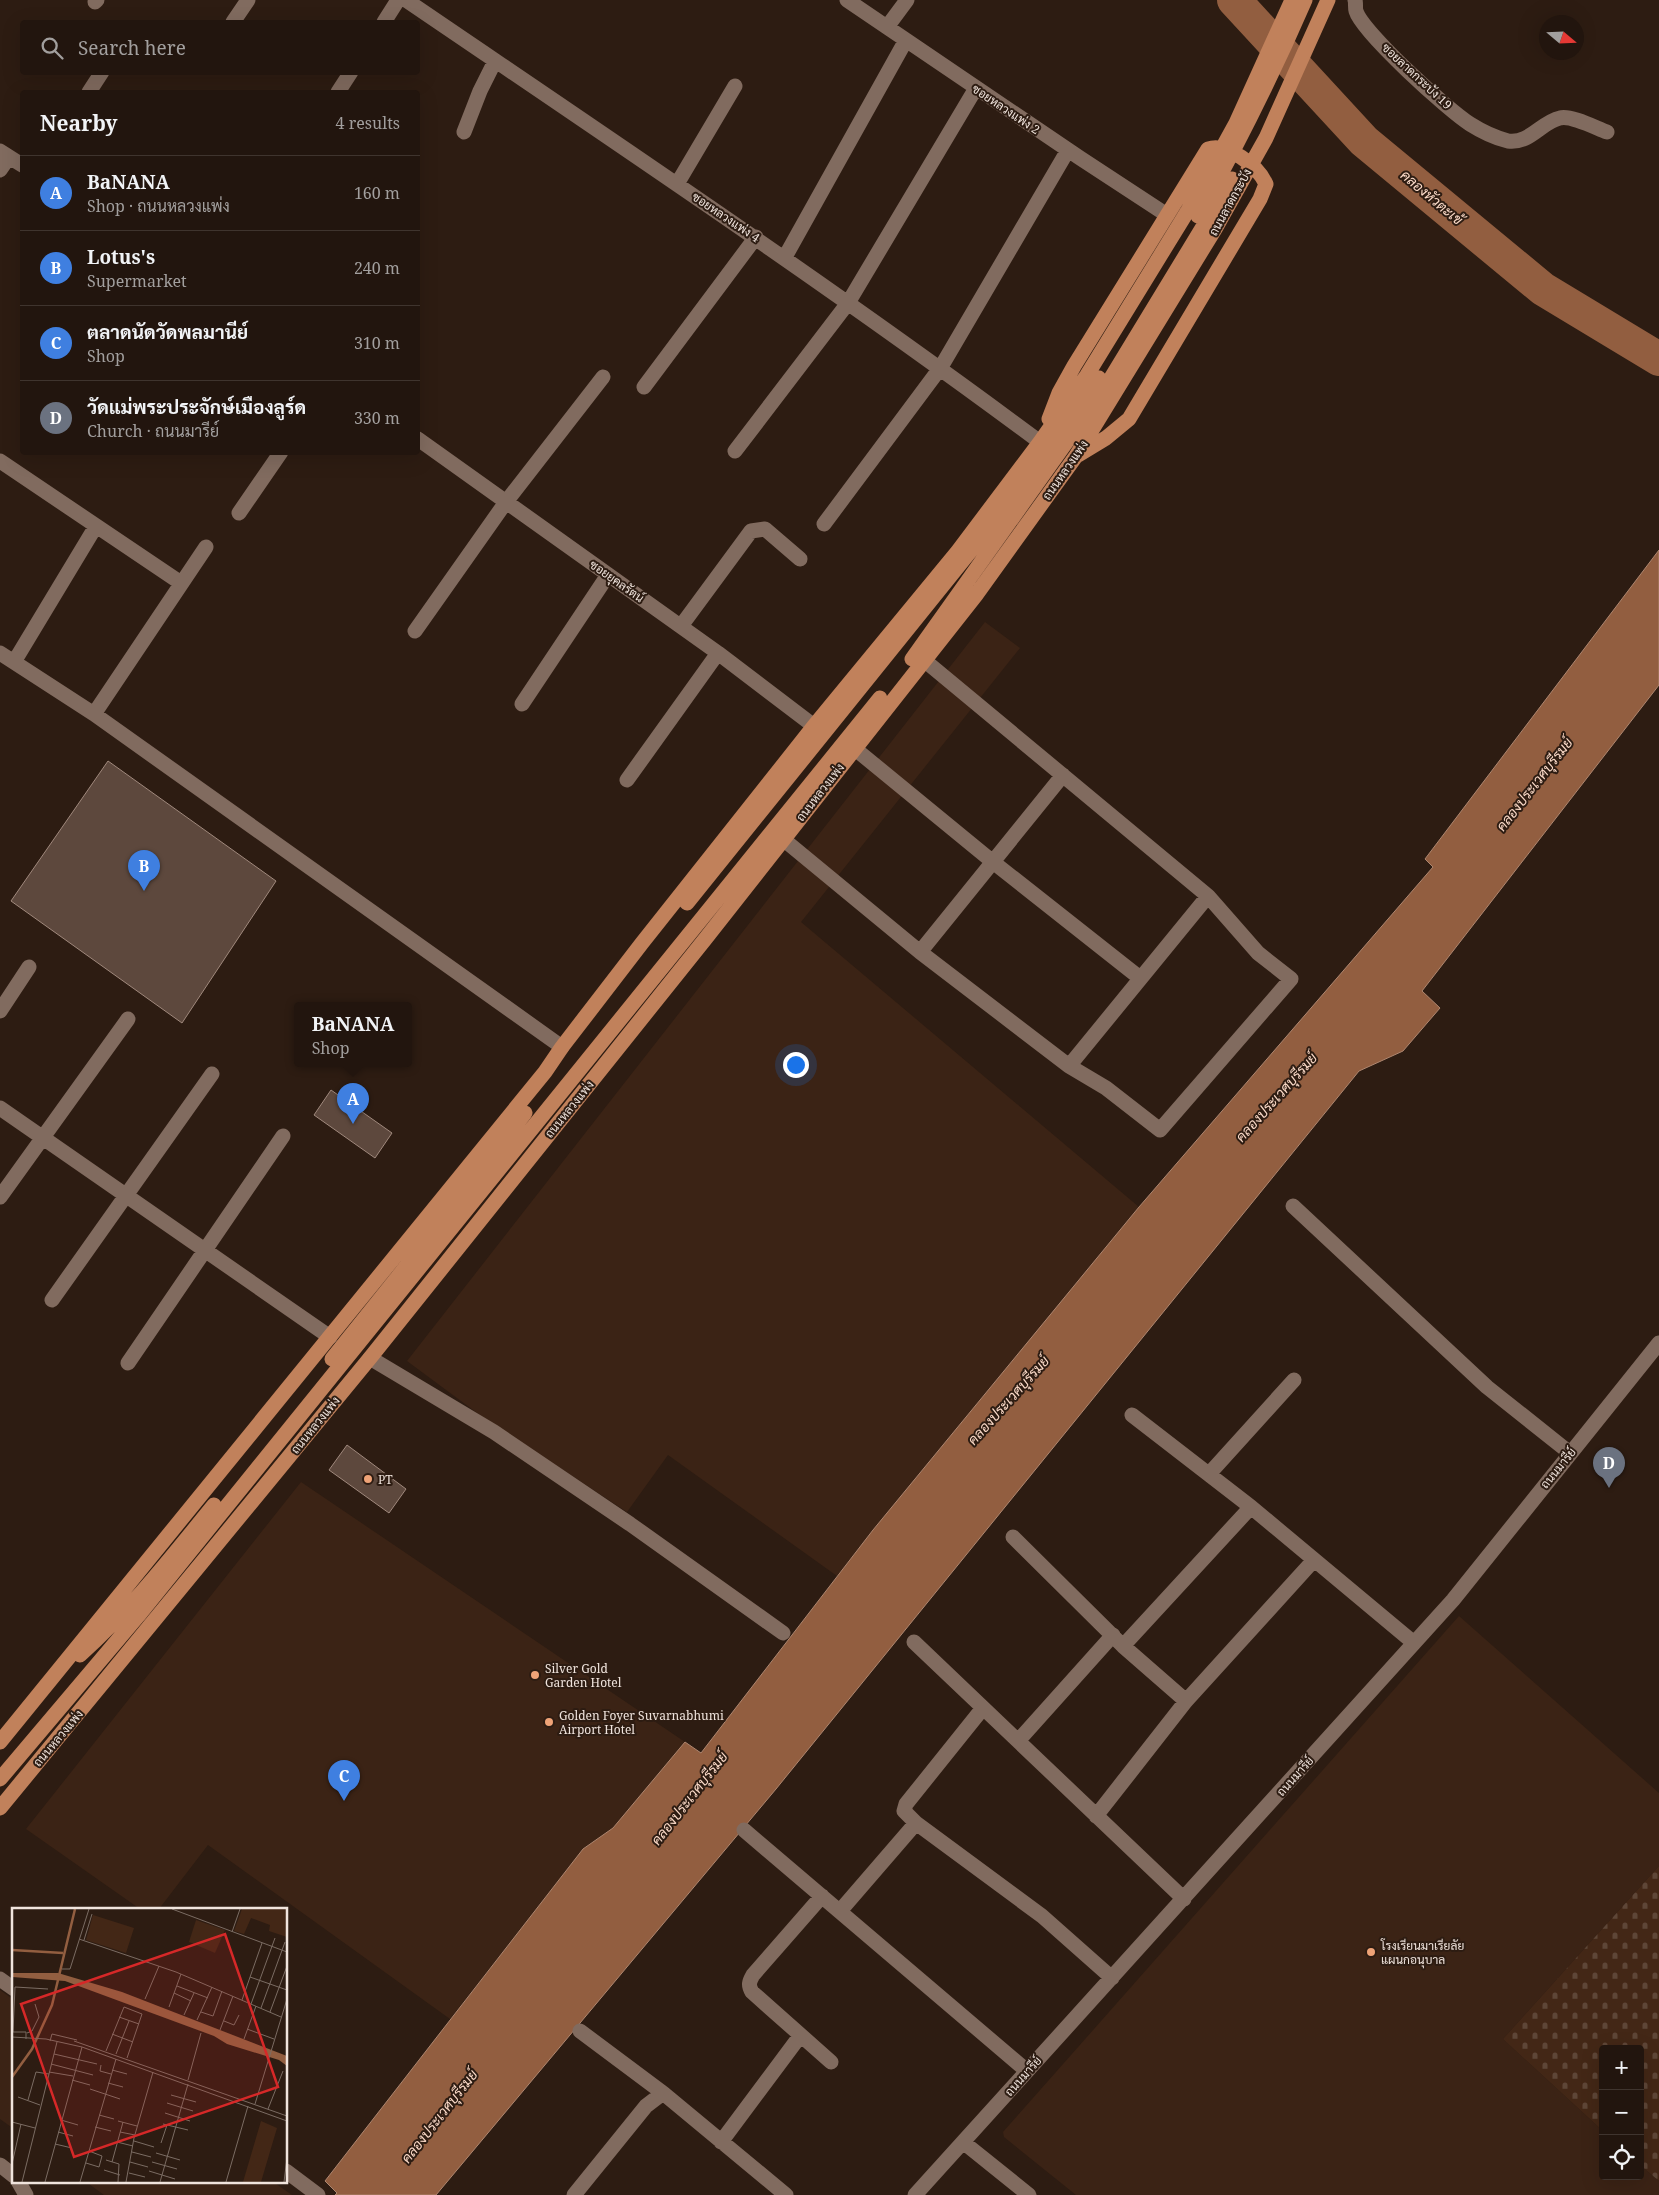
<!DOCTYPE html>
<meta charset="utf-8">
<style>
:root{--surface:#22150e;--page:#2a1e17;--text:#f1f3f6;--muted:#a29f9e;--line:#3f342e;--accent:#efa377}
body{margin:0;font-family:"Noto Serif",Sarabun,serif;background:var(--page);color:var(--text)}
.controls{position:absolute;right:15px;bottom:15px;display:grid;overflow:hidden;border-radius:5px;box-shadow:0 5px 20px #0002}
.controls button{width:45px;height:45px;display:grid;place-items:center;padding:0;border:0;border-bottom:1px solid var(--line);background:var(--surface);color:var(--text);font:25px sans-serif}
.compass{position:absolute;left:1539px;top:15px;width:45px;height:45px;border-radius:50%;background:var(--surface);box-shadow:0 5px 20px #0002;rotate:109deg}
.you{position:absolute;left:795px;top:1064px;width:18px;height:18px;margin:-12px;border:4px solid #fff;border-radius:50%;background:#1a73e8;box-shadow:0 0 0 8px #1a73e833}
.badge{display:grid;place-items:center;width:32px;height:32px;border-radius:50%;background:var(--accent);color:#fff;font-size:16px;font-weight:700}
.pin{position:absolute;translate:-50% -41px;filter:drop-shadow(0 1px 2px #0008)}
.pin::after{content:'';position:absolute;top:26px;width:18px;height:15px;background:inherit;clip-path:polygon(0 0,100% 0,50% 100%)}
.popup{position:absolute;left:294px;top:1002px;width:118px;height:65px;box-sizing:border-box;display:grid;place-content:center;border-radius:5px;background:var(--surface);filter:drop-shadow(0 1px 4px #0005);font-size:16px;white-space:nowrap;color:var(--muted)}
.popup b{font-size:19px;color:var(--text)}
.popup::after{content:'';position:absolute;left:50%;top:100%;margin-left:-10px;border:10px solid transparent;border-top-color:var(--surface)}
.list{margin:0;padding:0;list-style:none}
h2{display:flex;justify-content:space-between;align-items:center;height:65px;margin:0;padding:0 20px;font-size:21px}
h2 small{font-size:16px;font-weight:400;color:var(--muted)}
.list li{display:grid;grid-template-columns:32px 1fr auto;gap:15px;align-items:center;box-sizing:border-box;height:75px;padding:0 20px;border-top:1px solid var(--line)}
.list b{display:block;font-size:19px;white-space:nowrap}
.list p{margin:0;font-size:16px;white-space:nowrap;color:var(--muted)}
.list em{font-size:16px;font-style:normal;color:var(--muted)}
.icon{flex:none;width:28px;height:28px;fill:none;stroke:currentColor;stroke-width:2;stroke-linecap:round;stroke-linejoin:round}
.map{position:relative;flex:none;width:1659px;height:2195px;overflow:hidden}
.search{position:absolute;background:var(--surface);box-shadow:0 5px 20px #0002;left:20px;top:20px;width:400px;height:55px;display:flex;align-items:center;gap:12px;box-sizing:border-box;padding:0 18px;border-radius:5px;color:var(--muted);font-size:19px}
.panel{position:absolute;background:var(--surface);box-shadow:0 5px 20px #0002;left:20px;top:90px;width:400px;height:365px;border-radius:5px}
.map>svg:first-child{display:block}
.built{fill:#3b2315}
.cemetery{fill:url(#cemetery-stones)}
.water{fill:#925e40;stroke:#ae866f}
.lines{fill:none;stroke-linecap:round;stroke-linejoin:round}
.river{stroke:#925e40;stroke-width:34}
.building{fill:#5d483d;stroke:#a0897d}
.minor{stroke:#816b5f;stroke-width:15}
.major{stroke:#c1815b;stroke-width:15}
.poi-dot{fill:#efa377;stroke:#2d1c12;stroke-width:2}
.labels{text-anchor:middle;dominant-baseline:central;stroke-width:4;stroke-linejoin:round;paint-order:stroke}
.street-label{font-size:12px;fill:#f0e4dd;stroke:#2d1c12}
.poi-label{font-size:12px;fill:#f0e4dd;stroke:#2d1c12;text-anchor:start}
.water-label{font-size:14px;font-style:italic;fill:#fcdbc9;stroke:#2d1c12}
.inset-river{fill:none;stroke:#925e40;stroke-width:2.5}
.inset-road{fill:none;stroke:#7b6c63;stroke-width:1}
.view{fill:#d62828;fill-opacity:0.15;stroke:#d62828;stroke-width:2.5}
.inset-edge{fill:none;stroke:#f0e4dd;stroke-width:2.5}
</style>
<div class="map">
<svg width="1659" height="2195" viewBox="0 0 1659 2195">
<defs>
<pattern id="cemetery-stones" width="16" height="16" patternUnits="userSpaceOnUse" patternTransform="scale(1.25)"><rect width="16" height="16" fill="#432716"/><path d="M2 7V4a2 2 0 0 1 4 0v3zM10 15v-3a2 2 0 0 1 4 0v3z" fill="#5e4637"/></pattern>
</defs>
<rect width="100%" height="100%" fill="#2d1c12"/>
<path class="built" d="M985 622 1020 648 801 922 1139 1207 873 1530 837 1576 668 1455 627 1512 488 1421 407 1361Z
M301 1482 685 1742 613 1828 583 1849 450 2019 208 1845 159 1909H140L26 1829Z
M1459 1616 1659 1793V1866L1503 2039 1603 2131V2176H1640V2165L1659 2181V2195H1076L1004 2137 1003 2132Z
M0 1990 14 2000V2129L0 2119Z
M85 2181H272L292 2195H104Z"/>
<path class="cemetery" d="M1659 1866V2181L1640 2165V2049H1603V2131L1503 2039Z"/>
<path class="water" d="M1659 550V685L1422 991 1440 1008 1403 1051 1359 1071 776 1789 436 2195H335L337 2193 325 2181 583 1849 613 1828 685 1742 701 1753 873 1530 1139 1207 1433 867 1425 859Z"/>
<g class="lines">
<path class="river" d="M1234 0 1364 141 1543 289 1659 359"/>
</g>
<path class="building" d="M108 761 276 881 182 1023 11 901Z
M331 1090 392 1133 375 1158 314 1115Z
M347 1445 406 1489 389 1513 329 1470Z"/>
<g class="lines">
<path class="minor" d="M406 0C619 145 833 288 1040 442
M847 0 1080 158 1167 215
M1355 0C1356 3 1355 8 1356 11 1362 32 1449 111 1470 124 1481 131 1496 138 1508 141 1530 144 1541 122 1560 118 1571 115 1596 128 1607 132
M95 2 97 0
M233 22 248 0
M384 22 398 0
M887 27 907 0
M89 92 102 72
M338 92 351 72
M464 132 480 91 495 61
M0 151 22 165
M0 170 9 157
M677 184 735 86
M785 257 906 40
M644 387 756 237
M418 439 718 653 814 726
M735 451 848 303 976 88
M0 461 181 583
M239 513 281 452
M824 524 941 367 1068 150
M681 626 751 531 765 529 800 559
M415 631 506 502 603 377
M0 653 94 714 562 1047
M14 662 96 526
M522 704 608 575
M94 714 206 547
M854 748 993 862 1140 978
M627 780 718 653
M783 839 920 952 1069 1066 1106 1088 1160 1130 1291 979 1258 953 1208 896 924 660
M920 952 1063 775
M0 1011 29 967
M1069 1066 1208 896
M0 1108 330 1337
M0 1197 128 1019
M1293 1206 1487 1387 1570 1453
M52 1300 212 1074
M370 1358 494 1432 630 1524 783 1633
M128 1363 283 1136
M1132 1415 1251 1507 1414 1643
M1209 1474 1294 1380
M1013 1537 1123 1646 1186 1701
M914 1642 1184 1899
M1123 1646 1251 1507
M983 1708 906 1804 904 1811 916 1823 1042 1916 1112 1978
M1018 1741 1113 1635
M1096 1816 1186 1701 1314 1560
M744 1830 1027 2071
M822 1896 753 1975C749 1982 748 1985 752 1992L831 2062
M840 1911 916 1823
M0 1979 14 1989
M580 2031 663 2093 786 2195
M721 2142 800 2036
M963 2142 1029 2195
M0 2165 14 2176
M286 2171 318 2195
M18 2181 26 2195
M574 2195 646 2106 663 2093
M915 2195 1453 1600 1659 1343"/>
<path class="major" d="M1198 216C1237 146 1273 74 1305 0
M1049 419 1059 393 1074 366 1208 149C1227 142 1258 166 1266 184L1260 199 1129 419 1106 438 1078 455
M912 659 1105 388 1232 179
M687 903 1018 492 1099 378
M332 1359 413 1258 525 1113
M80 1655C132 1608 170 1559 214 1505
M0 1742 545 1072 562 1047 642 943 814 726 958 551 1040 442 1087 375 1187 212 1236 123 1292 0
M0 1779 138 1616 880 698
M0 1808 370 1358 706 938 976 595 1076 456 1215 229 1266 138 1328 0"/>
</g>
<g class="poi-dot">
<circle cx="368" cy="1479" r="5"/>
<circle cx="535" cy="1675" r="5"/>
<circle cx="549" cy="1722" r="5"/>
<circle cx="1371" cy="1952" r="5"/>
</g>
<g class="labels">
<g class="street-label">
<text transform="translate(1417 76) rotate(43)">ซอยลาดกระบัง 19</text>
<text transform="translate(1006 109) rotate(34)">ซอยหลวงแพ่ง 2</text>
<text transform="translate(1230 202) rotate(-61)">ถนนลาดกระบัง</text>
<text transform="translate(726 217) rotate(34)">ซอยหลวงแพ่ง 4</text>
<text transform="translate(1065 470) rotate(-55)">ถนนหลวงแพ่ง</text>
<text transform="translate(617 581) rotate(35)">ซอยยุคลรัตน์</text>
<text transform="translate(820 792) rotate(-52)">ถนนหลวงแพ่ง</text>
<text transform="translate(569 1109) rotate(-51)">ถนนหลวงแพ่ง</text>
<text transform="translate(315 1425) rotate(-51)">ถนนหลวงแพ่ง</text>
<text transform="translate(1558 1468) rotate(-51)">ถนนมารีย์</text>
<text transform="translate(58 1738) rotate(-50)">ถนนหลวงแพ่ง</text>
<text transform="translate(1295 1776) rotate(-48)">ถนนมารีย์</text>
<text transform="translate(1023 2076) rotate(-48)">ถนนมารีย์</text>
</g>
<g class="poi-label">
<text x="378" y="1479">PT</text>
<text x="545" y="1668">Silver Gold<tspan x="545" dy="14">Garden Hotel</tspan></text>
<text x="559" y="1715">Golden Foyer Suvarnabhumi<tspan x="559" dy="14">Airport Hotel</tspan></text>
<text x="1381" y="1945">โรงเรียนมาเรียลัย<tspan x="1381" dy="14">แผนกอนุบาล</tspan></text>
</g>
<g class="water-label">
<text transform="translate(1432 197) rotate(40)">คลองหัวตะเข้</text>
<text transform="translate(1534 784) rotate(-52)">คลองประเวศบุรีรมย์</text>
<text transform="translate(1276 1097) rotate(-48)">คลองประเวศบุรีรมย์</text>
<text transform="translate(1008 1400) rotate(-48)">คลองประเวศบุรีรมย์</text>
<text transform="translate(689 1798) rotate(-52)">คลองประเวศบุรีรมย์</text>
<text transform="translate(439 2116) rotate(-52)">คลองประเวศบุรีรมย์</text>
</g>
</g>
<g transform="translate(12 1908)">
<rect width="275" height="275" fill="#2d1c12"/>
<path d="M81 7 122 20 114 45 74 32ZM249 213 265 220 249 274H231Z" fill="#432716"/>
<path d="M230 1H275V29L257 23 258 17 239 10 232 26 222 23Z" fill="#432716"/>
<path d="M184 12 213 22 203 45 177 34Z" fill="#432716"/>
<path d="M0 65H46L110 84 275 148V158L267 152 215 136 202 128 53 73 0 69Z" fill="#925e40"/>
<path class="inset-river" d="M0 42 51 45M0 169 20 141 40 97 63 1"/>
<path class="inset-road" d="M160 1 275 44M220 24 228 1M67 31 164 64 269 109M72 32 80 6M50 61H58L77 1M238 69 275 82M165 78 196 90M162 85 179 93M133 91 147 58M230 92 250 35M239 96 263 30M157 99 169 66M249 100 273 34M189 104 201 108 210 83M258 104 275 58M172 107 182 85M107 109 127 116M185 112 200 79M212 113 222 117 227 107M235 121 262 131M208 122 221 88M0 124H14V131M1 124 3 79 36 81M15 125 20 123 27 109 23 96M100 126 121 134M0 129 34 131 70 139 275 213M232 131 244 98M38 133 40 126 65 132M62 133 275 208M94 143 112 99 130 106 115 150M42 146 85 156M104 146 117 113M39 156 81 167M89 157 88 163 99 166M100 162 115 166M37 164 61 168M60 172 78 177M176 172 189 125M96 175 111 179M78 181 108 191M159 187 184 194M6 189 28 197M16 192 24 164 37 166M155 195 181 203M243 196 275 91M256 201 271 163M153 205 178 213M87 207 102 211M49 212 66 217M106 213 125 218M0 214 23 220M151 216 176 222M83 219 99 223M46 224 61 228M108 224 123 227M122 233 142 239M105 234 121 238M149 235 155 217M43 236 60 240M120 244 139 249M144 245 168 252M94 252 107 256 106 274M100 254 111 214M118 254 136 259M140 254 165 261M74 255 87 259 90 248 77 243M0 256 9 216M92 262 108 267M137 263 163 271M117 265 133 269M10 274 45 134M33 274 70 139M68 274 104 151M114 274 122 230 141 164M148 274 176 176M214 274 236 198M272 274 275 250"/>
<path class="view" d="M213 26 266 179 62 249 9 96Z"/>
<rect width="275" height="275" class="inset-edge"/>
</g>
</svg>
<div class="controls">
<button>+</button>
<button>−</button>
<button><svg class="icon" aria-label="locate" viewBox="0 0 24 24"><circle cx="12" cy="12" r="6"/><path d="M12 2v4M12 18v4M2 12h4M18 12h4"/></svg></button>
</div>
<svg class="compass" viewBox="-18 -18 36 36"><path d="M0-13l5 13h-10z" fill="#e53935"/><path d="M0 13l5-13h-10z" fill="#a29f9e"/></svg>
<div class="you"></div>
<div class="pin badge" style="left:353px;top:1124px;background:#3f7fe0">A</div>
<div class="popup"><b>BaNANA</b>Shop</div>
<div class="pin badge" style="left:144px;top:891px;background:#3f7fe0">B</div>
<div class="pin badge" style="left:344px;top:1801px;background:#3f7fe0">C</div>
<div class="pin badge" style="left:1609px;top:1488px;background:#6b7280">D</div>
<div class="search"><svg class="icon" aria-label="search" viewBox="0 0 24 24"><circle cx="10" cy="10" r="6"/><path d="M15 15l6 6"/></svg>Search here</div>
<section class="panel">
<h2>Nearby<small>4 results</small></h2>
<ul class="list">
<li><span class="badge" style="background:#3f7fe0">A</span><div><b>BaNANA</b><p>Shop · ถนนหลวงแพ่ง</p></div><em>160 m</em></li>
<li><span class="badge" style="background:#3f7fe0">B</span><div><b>Lotus's</b><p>Supermarket</p></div><em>240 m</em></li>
<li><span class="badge" style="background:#3f7fe0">C</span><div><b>ตลาดนัดวัดพลมานีย์</b><p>Shop</p></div><em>310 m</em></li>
<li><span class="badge" style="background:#6b7280">D</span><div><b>วัดแม่พระประจักษ์เมืองลูร์ด</b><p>Church · ถนนมารีย์</p></div><em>330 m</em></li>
</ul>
</section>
</div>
